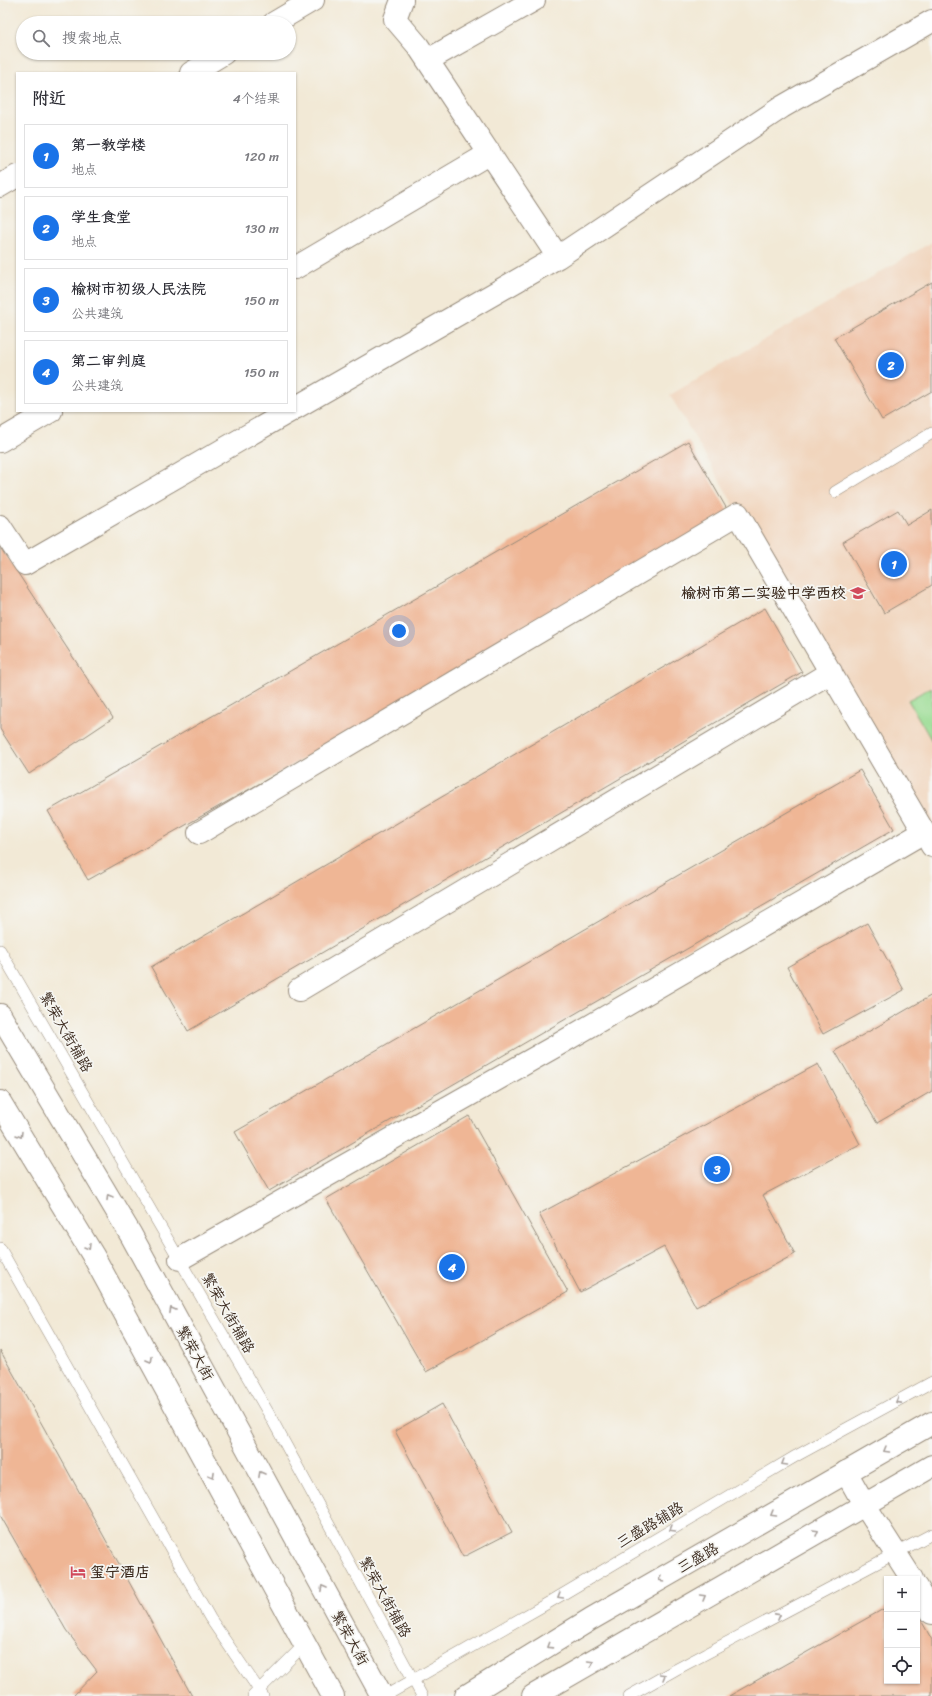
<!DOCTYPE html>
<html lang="zh">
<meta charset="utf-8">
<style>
:root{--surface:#fff;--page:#f7f7f7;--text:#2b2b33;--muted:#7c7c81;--line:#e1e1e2;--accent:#1a73e8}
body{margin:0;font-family:Sriracha,"LXGW WenKai TC",sans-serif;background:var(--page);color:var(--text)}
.controls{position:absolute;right:12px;bottom:12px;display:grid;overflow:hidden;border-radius:0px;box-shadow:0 1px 3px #0004}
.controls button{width:36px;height:36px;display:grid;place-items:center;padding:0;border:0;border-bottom:1px solid var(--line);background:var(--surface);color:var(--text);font:20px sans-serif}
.you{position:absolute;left:399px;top:631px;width:14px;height:14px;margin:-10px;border:3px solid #fff;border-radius:50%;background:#1a73e8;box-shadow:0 0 0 6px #1a73e833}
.badge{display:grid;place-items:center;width:26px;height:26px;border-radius:50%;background:var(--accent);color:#fff;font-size:13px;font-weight:700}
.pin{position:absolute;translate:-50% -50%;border:2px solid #fff;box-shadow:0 1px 4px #0006}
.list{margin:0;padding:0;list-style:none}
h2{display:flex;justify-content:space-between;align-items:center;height:52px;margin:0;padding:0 16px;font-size:17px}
h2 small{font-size:13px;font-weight:400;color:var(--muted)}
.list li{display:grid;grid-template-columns:26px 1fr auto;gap:12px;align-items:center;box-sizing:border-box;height:64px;margin:0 8px 8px;padding:0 8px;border:1px solid var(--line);border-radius:0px}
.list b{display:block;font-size:15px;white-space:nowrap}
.list p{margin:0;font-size:13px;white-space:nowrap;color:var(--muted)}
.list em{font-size:13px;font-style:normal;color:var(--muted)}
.icon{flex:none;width:22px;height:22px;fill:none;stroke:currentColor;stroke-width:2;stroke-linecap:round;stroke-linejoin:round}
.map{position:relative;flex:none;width:932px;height:1696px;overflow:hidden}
.search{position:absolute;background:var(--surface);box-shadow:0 1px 3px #0004;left:16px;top:16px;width:280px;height:44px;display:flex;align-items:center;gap:10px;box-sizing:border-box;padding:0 14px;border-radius:22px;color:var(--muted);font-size:15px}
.panel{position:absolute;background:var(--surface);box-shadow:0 1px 3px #0004;left:16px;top:72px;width:280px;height:340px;border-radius:0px}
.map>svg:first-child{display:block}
.built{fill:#f1d5bd}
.green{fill:#9adc93;stroke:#6a8358}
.building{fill:#efb695}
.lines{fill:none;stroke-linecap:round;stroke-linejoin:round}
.lane-casing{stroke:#968a7a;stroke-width:12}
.street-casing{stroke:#968a7a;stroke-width:24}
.secondary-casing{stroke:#968a7a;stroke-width:24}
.lane{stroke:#fff;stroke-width:11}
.street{stroke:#fff;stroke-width:22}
.secondary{stroke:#fff;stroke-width:22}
.oneway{stroke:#a79f9a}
.labels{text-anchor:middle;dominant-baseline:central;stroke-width:3.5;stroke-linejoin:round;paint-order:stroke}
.poi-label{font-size:15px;font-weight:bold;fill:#3b2a1e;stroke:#f6f6f2;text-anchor:end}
.street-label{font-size:15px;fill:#3b2a1e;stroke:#f6f6f2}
</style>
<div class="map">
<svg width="932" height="1696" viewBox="0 0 932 1696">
<rect width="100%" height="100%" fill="#f6f6f2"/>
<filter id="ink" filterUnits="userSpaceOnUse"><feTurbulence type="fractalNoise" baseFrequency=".025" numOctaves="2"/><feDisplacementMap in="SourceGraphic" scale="8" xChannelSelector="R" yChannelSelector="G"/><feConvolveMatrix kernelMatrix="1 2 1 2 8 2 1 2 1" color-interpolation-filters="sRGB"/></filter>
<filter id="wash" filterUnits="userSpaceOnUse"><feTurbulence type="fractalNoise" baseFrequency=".012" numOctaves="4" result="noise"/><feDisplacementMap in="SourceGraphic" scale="16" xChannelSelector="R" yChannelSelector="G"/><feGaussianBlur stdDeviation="0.9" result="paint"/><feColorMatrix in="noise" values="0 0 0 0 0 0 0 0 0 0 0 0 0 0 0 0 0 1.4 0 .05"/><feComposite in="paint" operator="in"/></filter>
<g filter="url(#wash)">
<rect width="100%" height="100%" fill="#f2e9d6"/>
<path class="built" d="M932 242V846L670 395Z"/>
<path class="green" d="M932 687V741L908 700Z"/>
<g id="blocks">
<path class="building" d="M932 282V391L882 420 834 338Z
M688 441 732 518 88 880 48 811Z
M898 510 907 525 932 510V585L884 613 843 542Z
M0 546 113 718 29 774 0 729Z
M765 608 802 672 188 1031 151 967Z
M860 770 894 829 269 1191 235 1132Z
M867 923 904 990 823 1034 787 967Z
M932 995V1091L877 1123 835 1051Z
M818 1064 860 1144 763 1195 795 1254 696 1307 664 1247 580 1292 539 1214Z
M469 1116 568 1292 426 1372 326 1199Z
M0 1350 44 1428 192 1696H73L97 1671 66 1630 0 1515Z
M442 1404 512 1532 463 1557 395 1431Z
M887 1607V1681H917V1613L932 1640V1696H729Z"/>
</g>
</g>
<g filter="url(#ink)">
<use href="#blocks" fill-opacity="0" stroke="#968a7a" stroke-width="1"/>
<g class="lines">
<g class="lane-casing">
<path id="lane" d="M835 492 932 433
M0 950 269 1414 422 1696
M0 1248 210 1618 263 1696
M253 1696 305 1644
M385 1696 548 1603 796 1456 932 1382
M629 1696 675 1670 932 1534"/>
</g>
<g class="street-casing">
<path id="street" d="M402 0 395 19 418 46 558 257
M274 23 313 0
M428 60 534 0
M191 73 224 53
M0 186 17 176
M295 268 490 153
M295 408 558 257 782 107 932 21
M0 441 51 411
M0 526 25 564 290 411
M199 833 738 514 932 846
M299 990 831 672
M180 1259 554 1047 924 832
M846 1472 864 1504 912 1579
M917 1587 932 1613"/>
</g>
<g class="secondary-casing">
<path id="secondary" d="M0 1015 131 1235 382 1696
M0 1102 94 1257 333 1696
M466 1696 591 1619 932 1423
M533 1696 932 1466"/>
</g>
<use href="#lane" class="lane"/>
<use href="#street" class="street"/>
<use href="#secondary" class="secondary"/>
</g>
<defs><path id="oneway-chevron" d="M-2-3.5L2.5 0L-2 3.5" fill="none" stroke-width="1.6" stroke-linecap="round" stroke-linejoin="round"/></defs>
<g class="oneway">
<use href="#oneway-chevron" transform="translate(20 1135) rotate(59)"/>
<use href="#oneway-chevron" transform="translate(109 1197) rotate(-121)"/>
<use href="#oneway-chevron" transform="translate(88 1247) rotate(59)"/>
<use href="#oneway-chevron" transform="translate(172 1310) rotate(-119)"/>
<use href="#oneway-chevron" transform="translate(150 1360) rotate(61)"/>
<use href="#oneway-chevron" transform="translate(898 1401) rotate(151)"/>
<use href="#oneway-chevron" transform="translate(886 1450) rotate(150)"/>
<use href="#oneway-chevron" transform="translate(784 1463) rotate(149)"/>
<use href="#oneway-chevron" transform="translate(261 1474) rotate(-119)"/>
<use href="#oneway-chevron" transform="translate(212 1475) rotate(61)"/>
<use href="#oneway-chevron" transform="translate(773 1514) rotate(150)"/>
<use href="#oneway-chevron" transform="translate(672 1529) rotate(150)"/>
<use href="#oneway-chevron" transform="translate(816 1532) rotate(-30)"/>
<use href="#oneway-chevron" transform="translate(661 1579) rotate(150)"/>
<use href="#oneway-chevron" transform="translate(323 1588) rotate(-119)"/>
<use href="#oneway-chevron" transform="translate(560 1596) rotate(149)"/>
<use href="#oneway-chevron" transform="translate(703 1597) rotate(-30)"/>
<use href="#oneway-chevron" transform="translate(778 1616) rotate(-28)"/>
<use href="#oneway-chevron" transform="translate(549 1646) rotate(148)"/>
<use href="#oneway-chevron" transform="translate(591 1663) rotate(-30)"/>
<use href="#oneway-chevron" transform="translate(663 1676) rotate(-30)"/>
</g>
</g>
<defs>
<g id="school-bare" transform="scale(1.2)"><path d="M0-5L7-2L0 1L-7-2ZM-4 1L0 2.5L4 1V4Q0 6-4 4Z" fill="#d1495b" stroke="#f6f6f2" stroke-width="2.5" paint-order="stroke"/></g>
<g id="hotel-bare" transform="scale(1.2)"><path d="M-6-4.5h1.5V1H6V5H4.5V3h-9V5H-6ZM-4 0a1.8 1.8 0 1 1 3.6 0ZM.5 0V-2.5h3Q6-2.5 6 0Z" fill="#d1495b" stroke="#f6f6f2" stroke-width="2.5" paint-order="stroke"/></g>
</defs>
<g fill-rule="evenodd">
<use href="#school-bare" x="858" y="593"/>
<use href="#hotel-bare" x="78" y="1572"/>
</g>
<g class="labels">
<g class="poi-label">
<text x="846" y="593">榆树市第二实验中学西校</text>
<text x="90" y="1572" text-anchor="start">玺宁酒店</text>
</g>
<g class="street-label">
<text transform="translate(66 1032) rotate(60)">繁荣大街辅路</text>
<text transform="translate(228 1313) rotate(60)">繁荣大街辅路</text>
<text transform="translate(195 1353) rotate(61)">繁荣大街</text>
<text transform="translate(650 1525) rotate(-31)">三盛路辅路</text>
<text transform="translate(698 1558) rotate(-30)">三盛路</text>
<text transform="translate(385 1597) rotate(61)">繁荣大街辅路</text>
<text transform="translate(350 1638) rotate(61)">繁荣大街</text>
</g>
</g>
</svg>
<div class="controls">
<button>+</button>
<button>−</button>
<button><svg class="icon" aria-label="locate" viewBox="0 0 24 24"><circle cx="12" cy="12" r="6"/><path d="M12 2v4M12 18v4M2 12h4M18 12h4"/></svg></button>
</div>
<div class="you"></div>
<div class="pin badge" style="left:894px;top:564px">1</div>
<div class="pin badge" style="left:891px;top:365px">2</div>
<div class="pin badge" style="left:717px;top:1169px">3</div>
<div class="pin badge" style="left:452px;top:1267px">4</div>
<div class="search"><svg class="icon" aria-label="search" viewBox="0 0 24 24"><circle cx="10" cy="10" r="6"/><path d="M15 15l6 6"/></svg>搜索地点</div>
<section class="panel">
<h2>附近<small>4个结果</small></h2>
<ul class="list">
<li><span class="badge">1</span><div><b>第一教学楼</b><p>地点</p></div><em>120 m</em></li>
<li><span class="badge">2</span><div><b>学生食堂</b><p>地点</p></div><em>130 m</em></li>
<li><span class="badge">3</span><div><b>榆树市初级人民法院</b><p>公共建筑</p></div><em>150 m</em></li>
<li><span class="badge">4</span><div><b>第二审判庭</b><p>公共建筑</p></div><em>150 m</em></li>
</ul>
</section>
</div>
